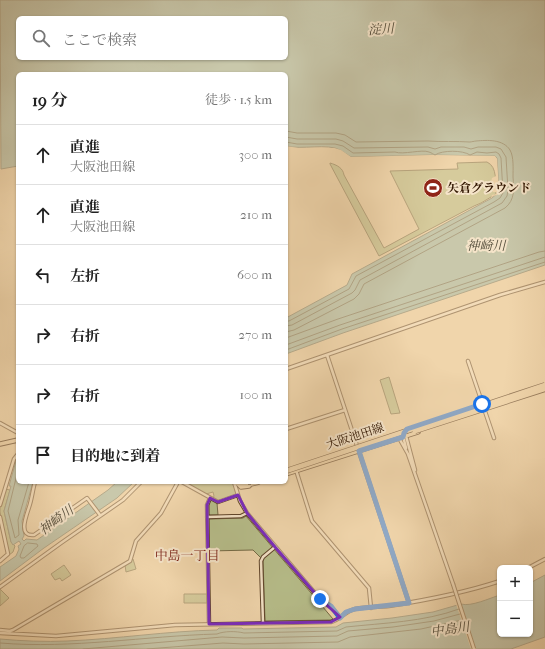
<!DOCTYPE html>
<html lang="ja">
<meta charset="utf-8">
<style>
:root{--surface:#fff;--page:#f6f6f6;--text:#222;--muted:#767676;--line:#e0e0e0}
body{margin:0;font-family:"IM FELL French Canon","Noto Serif JP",serif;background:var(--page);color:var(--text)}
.controls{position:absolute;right:12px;bottom:12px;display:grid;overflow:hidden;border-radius:6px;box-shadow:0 1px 3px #0004}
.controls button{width:36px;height:36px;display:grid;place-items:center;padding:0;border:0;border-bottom:1px solid var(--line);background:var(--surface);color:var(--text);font:20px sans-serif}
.stop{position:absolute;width:12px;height:12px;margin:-9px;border:3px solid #1a73e8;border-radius:50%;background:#fff}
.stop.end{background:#1a73e8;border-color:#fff;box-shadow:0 1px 4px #0008}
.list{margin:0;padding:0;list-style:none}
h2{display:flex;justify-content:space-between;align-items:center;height:52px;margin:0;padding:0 16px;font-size:17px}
h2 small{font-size:13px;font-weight:400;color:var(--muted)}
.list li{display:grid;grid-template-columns:26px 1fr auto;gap:12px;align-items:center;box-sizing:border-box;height:60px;padding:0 16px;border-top:1px solid var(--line)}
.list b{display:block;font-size:15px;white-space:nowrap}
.list p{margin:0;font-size:13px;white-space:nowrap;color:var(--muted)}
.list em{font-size:13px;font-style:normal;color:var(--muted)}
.icon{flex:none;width:22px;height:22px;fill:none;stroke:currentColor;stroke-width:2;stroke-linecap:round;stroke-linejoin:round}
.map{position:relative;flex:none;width:545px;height:649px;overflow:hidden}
.search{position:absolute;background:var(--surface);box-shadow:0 1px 3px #0004;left:16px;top:16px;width:272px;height:44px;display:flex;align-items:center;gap:10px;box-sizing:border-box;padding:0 14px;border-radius:6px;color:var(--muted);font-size:15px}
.panel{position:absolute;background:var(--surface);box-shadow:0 1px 3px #0004;left:16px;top:72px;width:272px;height:412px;border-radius:6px}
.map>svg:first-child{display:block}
.green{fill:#b7be8b;stroke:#746a46}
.water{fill:#9ab9aa;stroke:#707766;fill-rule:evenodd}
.pier{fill:#f0d5ac}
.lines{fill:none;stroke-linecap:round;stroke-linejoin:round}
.shore{stroke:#656755;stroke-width:1}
.tertiary-casing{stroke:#60452b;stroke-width:4.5}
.primary-casing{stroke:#301500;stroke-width:5.5}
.motorway-casing{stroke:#301500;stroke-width:6}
.tertiary{stroke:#f5e4c9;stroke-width:2.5}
.primary{stroke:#f0d5ac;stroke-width:3.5}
.motorway{stroke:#f0d5ac;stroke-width:4.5}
.tertiary-bridge-casing{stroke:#60452b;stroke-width:4.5;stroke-linecap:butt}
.motorway-bridge-casing{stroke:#301500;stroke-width:6;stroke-linecap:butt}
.tertiary-bridge{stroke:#f5e4c9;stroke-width:2.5}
.motorway-bridge{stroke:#f0d5ac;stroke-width:4.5}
.route{stroke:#1a73e8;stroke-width:5}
.marked{fill:none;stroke:#7b2cbf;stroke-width:3;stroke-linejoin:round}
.labels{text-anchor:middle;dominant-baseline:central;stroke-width:4;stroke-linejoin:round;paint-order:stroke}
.poi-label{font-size:12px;font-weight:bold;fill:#301500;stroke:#f5e4c9;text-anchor:start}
.street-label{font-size:12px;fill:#301500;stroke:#f5e4c9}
.water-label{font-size:13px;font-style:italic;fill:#554e3c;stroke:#f5e4c9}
.neighbourhood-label{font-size:13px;fill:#7a1f14;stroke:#f5e4c9}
</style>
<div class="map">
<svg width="545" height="649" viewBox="0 0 545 649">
<rect width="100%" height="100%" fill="#f0d5ac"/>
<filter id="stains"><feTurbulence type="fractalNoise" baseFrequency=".005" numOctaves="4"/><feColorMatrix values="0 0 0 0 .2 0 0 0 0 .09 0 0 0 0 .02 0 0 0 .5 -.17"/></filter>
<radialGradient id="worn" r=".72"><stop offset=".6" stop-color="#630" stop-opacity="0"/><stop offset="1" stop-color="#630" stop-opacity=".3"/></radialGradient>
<path class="green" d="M487 162C498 167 495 183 496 194L481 203 474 206 379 256 330 164V163C337 165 343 168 344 175L384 248 419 229 390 171 458 169 457 163Z
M389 377 400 413 391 414 380 380Z
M183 482H233L236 494 218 501 213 498 214 496 213 492 206 494Z
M5 489 10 490 4 511 11 542 15 546 13 552 9 555 0 512V507Z
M213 500 217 503 218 515H210L209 514V505L210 501Z
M246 516 333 619 332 620 265 621 263 560 253 550 209 551V520L210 519 243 518Z
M133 559 136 569 126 572 125 565Z
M64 565 71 575 62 581 60 578 55 580 51 574Z
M0 589 9 598 0 606Z
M184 594H207V603H184Z"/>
<path class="water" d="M0 0H545V265L343 333 286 354V318L347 285 352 274 492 198 499 192V190L497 158 495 156H489L433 155 351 157C347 155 344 152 340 150 328 143 301 150 286 146V74H18V166L1 169ZM18 18H286V58H18Z
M18 460V482H33L22 521 24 536 22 539 24 541 26 539 37 540 108 490 117 482H134L117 498 44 548 0 581V567L16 556 19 549 18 546 21 544 19 541 13 545 11 542 4 511 11 486H9L16 461Z
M545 575V637L511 649H0V639C22 641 45 642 67 641 117 639 167 631 217 630L219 628H242L243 629 336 627 343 623 392 618 433 612 461 604C471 607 490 598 500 595V634H530V583Z"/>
<path class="pier" d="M286 146 298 148H334L341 150 351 157 433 155 495 156 497 159 499 192 497 195 493 196 491 198 492 195 496 194 497 192H493L490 186 492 178 496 176 495 159V158L494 161 492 162 482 160 481 158H479V160L464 161 460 158 461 156 454 157V158H444L443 160 427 161 426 158H406L405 161H389V158L350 159 336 150 293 149 286 147Z
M461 602 476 649H471L456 604Z"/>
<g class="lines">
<path class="shore" d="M286 131 297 133H336L345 135 356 142 428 141C441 142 456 141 470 142 471 142 475 141 476 141 487 140 503 139 510 150 514 157 513 169 513 177 514 189 515 200 505 208L364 284 359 294 354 299 294 330 286 332
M286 137 297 139H336L343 141 354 148 428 147 435 149 441 147H464L471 149 478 147H496L501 149 506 157 508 190 507 196 502 203 360 280 355 290 352 293 292 325 286 326
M286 142 297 144H335L343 146 353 153 395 152C403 155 422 149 429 152 432 153 433 154 435 155 442 150 463 150 470 155L477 152 487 153 496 152 499 154 501 158 503 193 500 198 494 202 356 276 349 289 289 321H286
M286 338 338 319 539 252 545 251
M286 345 340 325 545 257
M286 350 342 329 545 262
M18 470 8 511 15 538 19 535 18 520 29 482
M28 543 37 544 38 546 24 558H21L20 556 24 546Z
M0 643C73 649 144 636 217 634 224 631 236 631 244 633L337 631 346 627C383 623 424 622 459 609
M83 649 222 637 244 638 337 636 348 631 393 627 434 621 460 614
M147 649 223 643 244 644 338 642 350 637 421 629 462 620"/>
<g class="tertiary-casing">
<path id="tertiary" d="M327 355 409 603
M468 361 494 438
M286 369 500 295 545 282
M0 423 18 433
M286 429 345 410
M404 432 403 436 406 448
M406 436 415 470
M399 438 408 454 453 584
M296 470 312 521 369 588 371 608
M35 482C33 489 32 497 30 504 28 512 16 537 34 535L87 498 100 515
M182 482 218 502 238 495
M234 482 240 501 247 513 320 599 331 607 340 617
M0 505 14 459 18 454
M0 517 8 554 0 561
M207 517 241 516 247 513
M528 568 545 559
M0 587 61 543 123 500 141 482
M263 623 261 561 263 557 275 547
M209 624 207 505 210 498
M0 630 10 631 13 630 130 561 136 541 161 513 178 482
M0 633 56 636 175 625 331 622C340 620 345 611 355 609 366 607 378 607 389 606 427 600 464 593 500 581"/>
</g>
<g class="primary-casing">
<path id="primary" d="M0 444 18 440
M286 474 418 432
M236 482 241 487 249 486"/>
</g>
<g class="motorway-casing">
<path id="motorway" d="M236 482 246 485 258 482"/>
</g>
<use href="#tertiary" class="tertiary"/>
<use href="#primary" class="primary"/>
<use href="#motorway" class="motorway"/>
<g class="tertiary-bridge-casing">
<path id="tertiary-bridge" d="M453 584 474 649"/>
</g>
<g class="motorway-bridge-casing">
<path id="motorway-bridge" d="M415 431 545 389
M286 471 545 385
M248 482H251"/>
</g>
<use href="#tertiary-bridge" class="tertiary-bridge"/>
<use href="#motorway-bridge" class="motorway-bridge"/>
</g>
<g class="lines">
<path class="route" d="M320 599 331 606 340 618 346 612 355 609 409 603 359 451 403 437 404 433 407 429 482 404"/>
</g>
<path d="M0 0H545V649H0ZM238 495 247 513 275 547 320 599 340 617 331 622 209 624 207 505 210 498 218 502Z" fill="#f0d5ac" fill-opacity=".55" fill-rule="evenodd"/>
<path class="marked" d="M238 495 247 513 275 547 320 599 340 617 331 622 209 624 207 505 210 498 218 502Z"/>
<defs>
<g id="stadium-disc" transform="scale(1)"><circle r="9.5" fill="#8f2418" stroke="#f5e4c9"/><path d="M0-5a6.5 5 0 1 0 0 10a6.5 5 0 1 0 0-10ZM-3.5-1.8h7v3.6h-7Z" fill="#fff"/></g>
</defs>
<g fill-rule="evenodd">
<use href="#stadium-disc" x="433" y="188"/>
</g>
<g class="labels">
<g class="poi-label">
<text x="447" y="188">矢倉グラウンド</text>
</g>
<g class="street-label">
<text transform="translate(355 436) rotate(-18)">大阪池田線</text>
</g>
<g class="water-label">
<text transform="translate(381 29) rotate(-4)">淀川</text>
<text x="486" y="245">神崎川</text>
<text transform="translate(56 520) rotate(-37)">神崎川</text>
<text transform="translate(450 629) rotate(-8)">中島川</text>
</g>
<g class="neighbourhood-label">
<text x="187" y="555">中島一丁目</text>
</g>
</g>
<rect width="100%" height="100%" filter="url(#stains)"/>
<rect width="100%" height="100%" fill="url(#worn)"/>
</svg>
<div class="controls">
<button>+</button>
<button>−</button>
</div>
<div class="stop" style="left:482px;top:404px"></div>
<div class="stop end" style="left:320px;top:599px"></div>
<div class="search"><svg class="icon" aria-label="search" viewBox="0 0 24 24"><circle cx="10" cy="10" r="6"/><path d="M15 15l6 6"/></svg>ここで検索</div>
<section class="panel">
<h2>19 分<small>徒歩 · 1.5 km</small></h2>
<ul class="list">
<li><svg class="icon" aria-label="ahead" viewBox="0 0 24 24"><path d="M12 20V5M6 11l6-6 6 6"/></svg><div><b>直進</b><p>大阪池田線</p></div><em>300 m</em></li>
<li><svg class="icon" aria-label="ahead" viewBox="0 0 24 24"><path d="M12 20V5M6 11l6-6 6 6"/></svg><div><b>直進</b><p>大阪池田線</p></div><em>210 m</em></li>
<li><svg class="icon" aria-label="left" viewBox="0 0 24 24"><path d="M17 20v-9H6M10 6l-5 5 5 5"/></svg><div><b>左折</b></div><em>600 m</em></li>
<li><svg class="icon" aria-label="right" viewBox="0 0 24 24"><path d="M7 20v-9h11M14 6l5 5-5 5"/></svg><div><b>右折</b></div><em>270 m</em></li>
<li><svg class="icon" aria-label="right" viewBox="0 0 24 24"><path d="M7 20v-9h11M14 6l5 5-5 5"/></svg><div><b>右折</b></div><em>100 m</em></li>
<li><svg class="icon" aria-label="arrive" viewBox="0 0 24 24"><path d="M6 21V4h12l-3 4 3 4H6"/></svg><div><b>目的地に到着</b></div></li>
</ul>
</section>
</div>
